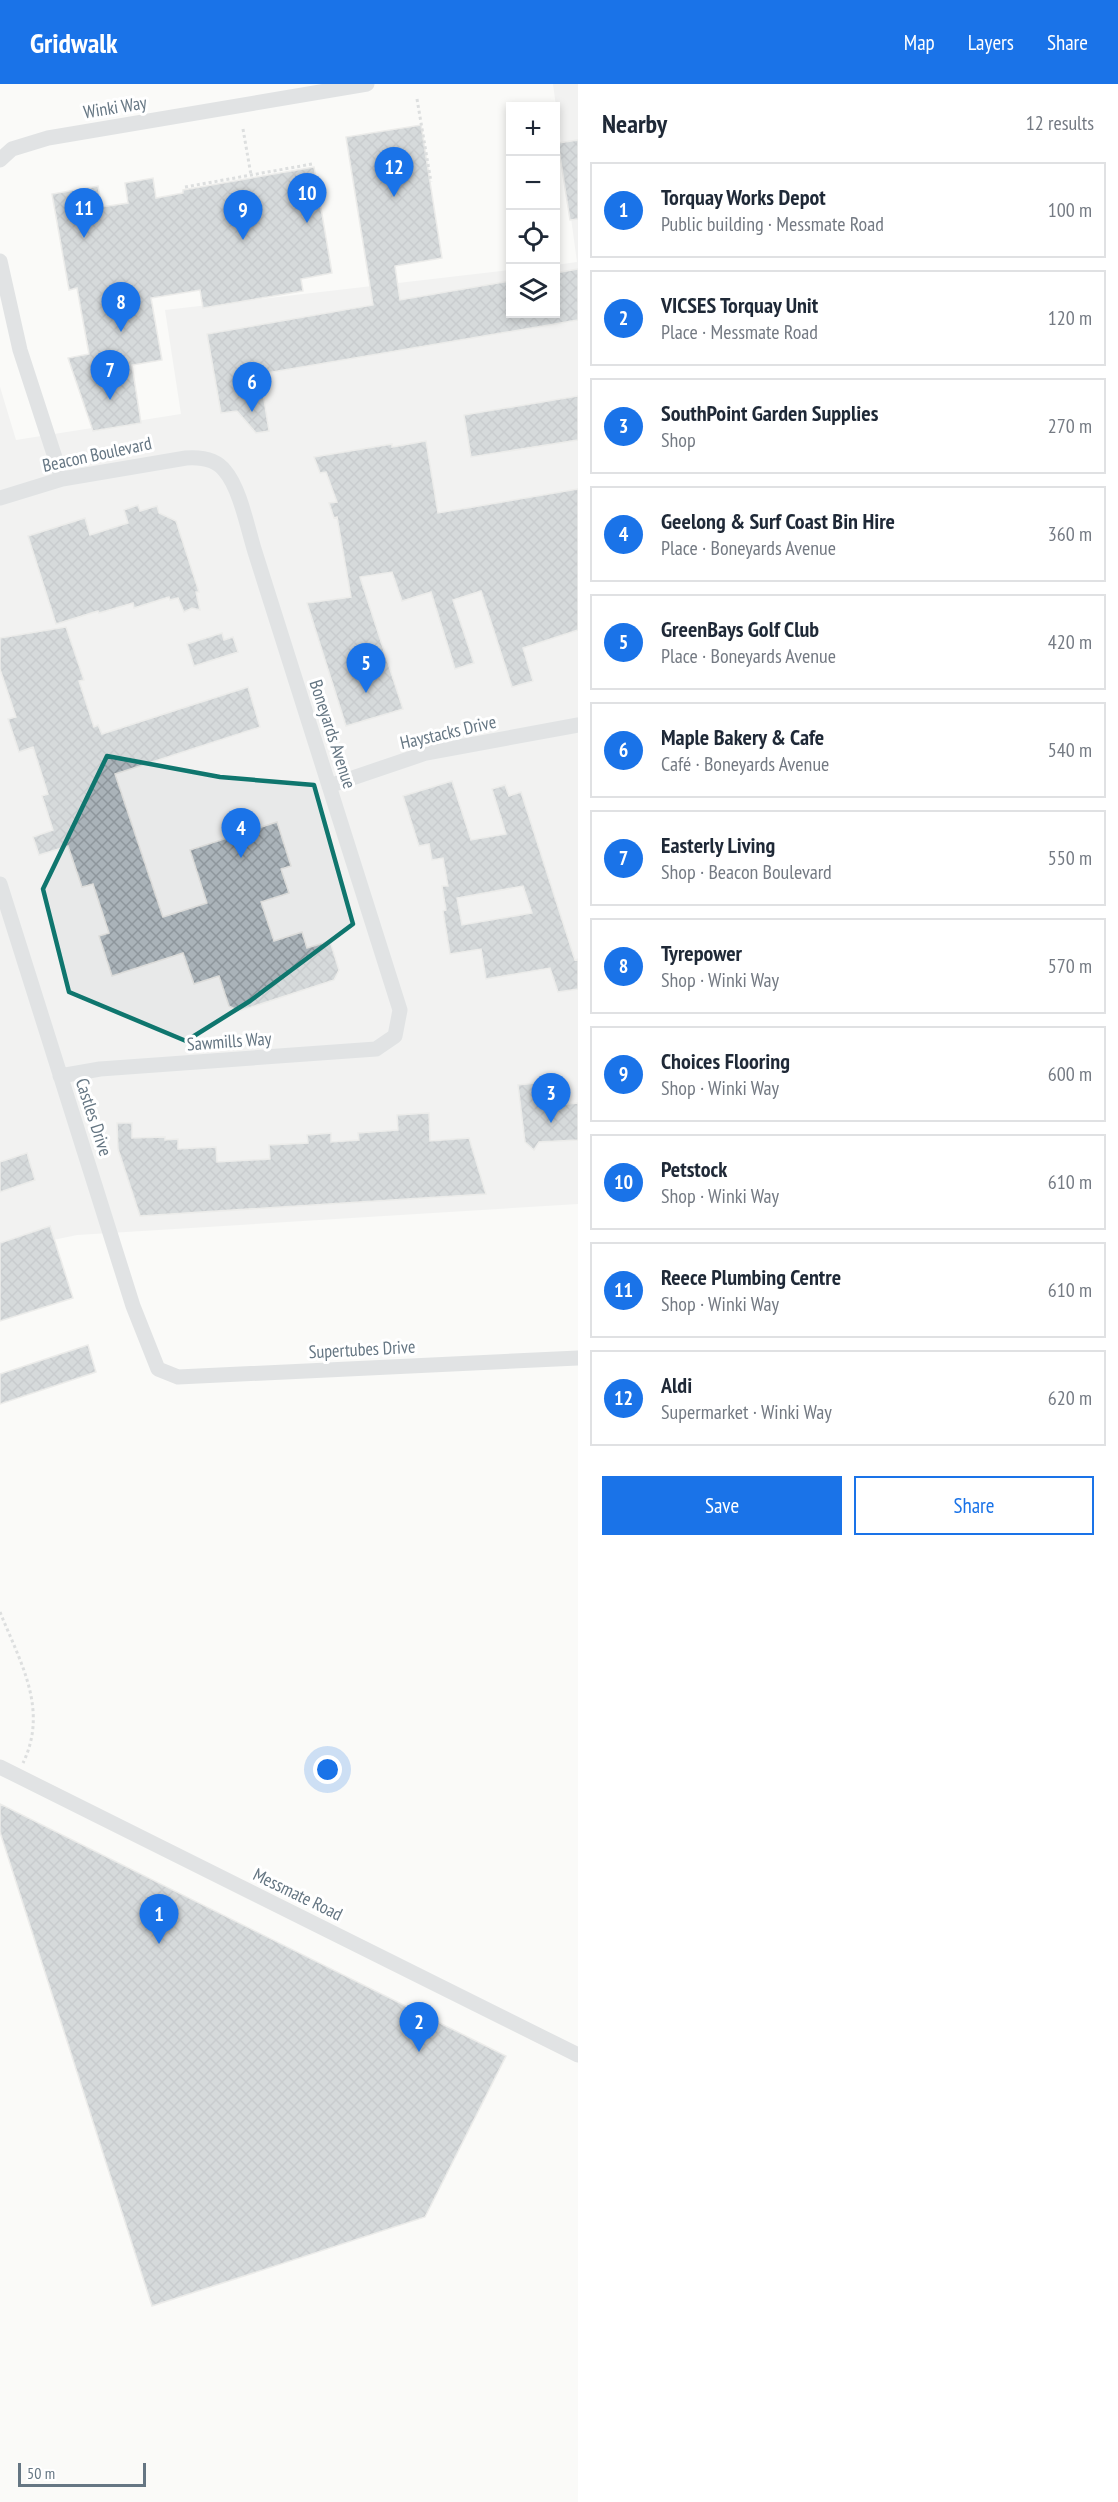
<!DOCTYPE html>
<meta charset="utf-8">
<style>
:root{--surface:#fff;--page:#f6f6f7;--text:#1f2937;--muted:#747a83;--line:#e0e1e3;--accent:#1a73e8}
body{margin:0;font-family:"PT Sans Narrow",sans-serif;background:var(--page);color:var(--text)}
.controls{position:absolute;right:18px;top:18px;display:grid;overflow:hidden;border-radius:0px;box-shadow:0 3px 9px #0003}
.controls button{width:54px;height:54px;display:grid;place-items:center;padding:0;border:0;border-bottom:2px solid var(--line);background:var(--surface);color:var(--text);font:30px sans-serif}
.scale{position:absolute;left:18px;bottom:15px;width:128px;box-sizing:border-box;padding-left:6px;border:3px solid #657683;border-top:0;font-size:16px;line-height:21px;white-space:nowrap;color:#657683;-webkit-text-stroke:4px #fff;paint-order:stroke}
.you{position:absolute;left:328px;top:1686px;width:21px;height:21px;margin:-15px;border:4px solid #fff;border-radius:50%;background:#1a73e8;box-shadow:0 0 0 9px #1a73e833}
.badge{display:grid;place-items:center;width:39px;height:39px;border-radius:50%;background:var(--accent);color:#fff;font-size:20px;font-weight:700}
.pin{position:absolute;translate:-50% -50px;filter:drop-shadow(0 2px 3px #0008)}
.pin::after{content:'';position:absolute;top:32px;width:21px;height:18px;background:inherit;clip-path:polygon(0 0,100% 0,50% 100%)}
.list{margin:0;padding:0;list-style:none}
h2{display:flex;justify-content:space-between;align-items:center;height:78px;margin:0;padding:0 24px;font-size:26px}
h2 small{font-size:20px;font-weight:400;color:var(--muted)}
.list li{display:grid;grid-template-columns:39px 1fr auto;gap:18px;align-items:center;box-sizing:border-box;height:96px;margin:0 12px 12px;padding:0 12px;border:2px solid var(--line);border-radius:0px}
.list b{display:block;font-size:22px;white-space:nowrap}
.list p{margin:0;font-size:20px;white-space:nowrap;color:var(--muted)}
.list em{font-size:20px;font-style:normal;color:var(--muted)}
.actions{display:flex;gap:12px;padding:18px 24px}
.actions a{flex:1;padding:14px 0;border:2px solid var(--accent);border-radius:0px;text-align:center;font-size:21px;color:var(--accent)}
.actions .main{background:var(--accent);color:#fff}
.icon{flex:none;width:33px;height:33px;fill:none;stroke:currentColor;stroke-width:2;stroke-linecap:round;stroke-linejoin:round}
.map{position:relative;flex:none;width:578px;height:2418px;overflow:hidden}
header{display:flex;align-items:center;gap:36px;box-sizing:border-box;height:84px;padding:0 30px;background:var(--accent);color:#fff}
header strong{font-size:28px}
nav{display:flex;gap:33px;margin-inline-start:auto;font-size:21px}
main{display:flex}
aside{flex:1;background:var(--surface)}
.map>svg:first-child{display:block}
.built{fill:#e8e9e9}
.building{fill:url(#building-cross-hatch);stroke:#dcdcda;stroke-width:1.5;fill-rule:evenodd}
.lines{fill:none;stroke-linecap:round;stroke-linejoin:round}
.path{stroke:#bbbfc2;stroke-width:3;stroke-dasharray:3 3;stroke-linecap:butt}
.minor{stroke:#c3c8cc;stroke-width:15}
.marked{fill:none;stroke:#0f766e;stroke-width:4.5;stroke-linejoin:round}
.labels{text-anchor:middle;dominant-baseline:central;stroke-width:6;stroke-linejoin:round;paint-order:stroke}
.street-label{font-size:18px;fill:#657683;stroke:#fff}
</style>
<header>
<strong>Gridwalk</strong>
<nav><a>Map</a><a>Layers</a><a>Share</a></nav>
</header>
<main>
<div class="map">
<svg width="578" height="2418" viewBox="0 0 578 2418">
<defs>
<pattern id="building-cross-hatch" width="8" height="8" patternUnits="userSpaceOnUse" patternTransform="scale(1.5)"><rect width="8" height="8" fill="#aab3b9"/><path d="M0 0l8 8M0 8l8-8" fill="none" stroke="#8e969c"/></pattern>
</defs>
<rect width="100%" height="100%" fill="#fafaf8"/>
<path class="built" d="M553 0H578V1120L77 1151 0 1167V303L16 356 181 330 165 226 510 186 511 230H556V181L577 178Z"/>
<path class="building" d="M421 41 442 174 395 182 400 216 510 197V230H555V189L578 185V236L260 290 269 347 256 349 237 327 221 329 207 250 373 221 346 53Z
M578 56V135L570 136 558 59Z
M314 83 332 189 301 195 303 207 203 224 200 206 151 214 162 276 132 281 141 339 93 347 68 274 89 270 77 204 69 206 52 110 98 102 102 123 128 119 125 99 153 94 156 114 183 109V106Z
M578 312V356L471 373 464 331Z
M426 357 438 429 578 405V546L523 564 533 597 512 603 481 507 453 516 474 579 455 585 431 508 402 517 392 488 360 493 403 625 346 642 307 519 351 513 337 433 334 434 329 419 337 418 326 388 320 389 314 373 392 360V363Z
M138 421 140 427 157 422 159 429 176 437 199 508H196L200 526 192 524 184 528 178 514 170 516 169 513 134 524 133 519 99 529 98 527 56 540 28 452 85 434 90 451 128 439 124 426Z
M66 543 84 596 79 597 94 643 98 641 102 650 248 603 260 643 115 690 163 833 207 819 190 766 277 738 291 782 281 785 289 809 261 818 274 857 302 848 307 864 330 857 339 886 334 896 239 927 229 922 219 892 194 900 183 869 112 892 99 852 109 849 93 800 82 803 68 762 39 771 33 753 53 746 42 712 48 710 33 663 19 668 8 635 16 633 0 585V554Z
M222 549 224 556 233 553 238 568 194 582 187 560Z
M452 697 471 756 506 750 492 705 505 701 509 712 521 708 575 876 578 875V905L558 908 550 884 486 895 481 865 450 870 443 827 446 826 442 802H448L443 774 432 776 429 760 419 762 403 712ZM523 802 532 829 462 841 457 814Z
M545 998 547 1022 578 1019V1056L539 1058 534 1066 525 1058 518 1001Z
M429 1029 430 1057 469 1054 486 1110 140 1132 118 1065 117 1039H132V1054L165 1053V1056L178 1055V1065L216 1063 217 1078 270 1075 269 1061 308 1059 307 1051 331 1049V1058L359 1056 358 1049 398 1046 397 1031Z
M27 1069 35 1096 0 1108V1078Z
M50 1142 73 1214 0 1237V1159Z
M88 1261 96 1288 0 1320V1290Z
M0 1720 506 1972 425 2133 152 2222 0 1748Z"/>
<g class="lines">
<path class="path" d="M417 15 431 98
M243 45 251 91
M185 103 312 80
M0 1528C20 1578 49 1625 23 1679"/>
<path class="minor" d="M0 76 12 65 48 54 367 0
M0 177 20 266 62 395
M0 414 62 395 186 374C200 373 216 375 225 387 240 404 248 446 255 468L400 926 395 952 376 965 100 985 60 992
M329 702 426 669 578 641
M0 800 133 1222 158 1285 178 1293 578 1274
M0 1683 578 1971"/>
</g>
<path d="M0 0H578V2418H0ZM107 672 220 693 314 701 353 840 250 917 186 957 69 908 43 805Z" fill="#fafaf8" fill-opacity=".55" fill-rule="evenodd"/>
<path class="marked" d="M107 672 220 693 314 701 353 840 250 917 186 957 69 908 43 805Z"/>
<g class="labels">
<g class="street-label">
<text transform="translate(115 23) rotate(-9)">Winki Way</text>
<text transform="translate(97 370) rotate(-12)">Beacon Boulevard</text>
<text transform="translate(448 648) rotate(-13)">Haystacks Drive</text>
<text transform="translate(333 650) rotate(72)">Boneyards Avenue</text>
<text transform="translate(229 957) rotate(-4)">Sawmills Way</text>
<text transform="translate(94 1033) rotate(72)">Castles Drive</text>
<text transform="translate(362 1265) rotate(-3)">Supertubes Drive</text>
<text transform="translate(298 1810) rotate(26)">Messmate Road</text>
</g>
</g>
</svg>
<div class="controls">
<button>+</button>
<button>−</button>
<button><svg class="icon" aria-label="locate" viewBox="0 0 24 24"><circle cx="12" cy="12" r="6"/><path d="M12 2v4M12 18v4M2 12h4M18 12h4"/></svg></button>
<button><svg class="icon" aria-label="layers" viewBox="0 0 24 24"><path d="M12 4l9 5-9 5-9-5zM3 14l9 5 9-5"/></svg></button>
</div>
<div class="scale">50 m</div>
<div class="you"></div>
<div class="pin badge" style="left:159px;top:1860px">1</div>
<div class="pin badge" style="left:419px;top:1968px">2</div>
<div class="pin badge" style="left:551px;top:1039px">3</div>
<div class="pin badge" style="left:241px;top:774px">4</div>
<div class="pin badge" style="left:366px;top:609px">5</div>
<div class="pin badge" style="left:252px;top:328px">6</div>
<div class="pin badge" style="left:110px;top:316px">7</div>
<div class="pin badge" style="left:121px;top:248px">8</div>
<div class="pin badge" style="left:243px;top:156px">9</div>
<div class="pin badge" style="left:307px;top:139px">10</div>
<div class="pin badge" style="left:84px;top:154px">11</div>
<div class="pin badge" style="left:394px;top:113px">12</div>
</div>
<aside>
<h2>Nearby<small>12 results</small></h2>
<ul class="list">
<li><span class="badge">1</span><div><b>Torquay Works Depot</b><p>Public building · Messmate Road</p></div><em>100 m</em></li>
<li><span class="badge">2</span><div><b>VICSES Torquay Unit</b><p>Place · Messmate Road</p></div><em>120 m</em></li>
<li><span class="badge">3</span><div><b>SouthPoint Garden Supplies</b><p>Shop</p></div><em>270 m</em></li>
<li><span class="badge">4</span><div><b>Geelong &amp; Surf Coast Bin Hire</b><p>Place · Boneyards Avenue</p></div><em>360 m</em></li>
<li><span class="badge">5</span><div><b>GreenBays Golf Club</b><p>Place · Boneyards Avenue</p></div><em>420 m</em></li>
<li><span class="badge">6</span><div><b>Maple Bakery &amp; Cafe</b><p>Café · Boneyards Avenue</p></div><em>540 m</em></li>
<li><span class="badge">7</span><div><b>Easterly Living</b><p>Shop · Beacon Boulevard</p></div><em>550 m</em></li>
<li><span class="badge">8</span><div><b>Tyrepower</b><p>Shop · Winki Way</p></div><em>570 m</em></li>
<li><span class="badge">9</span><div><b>Choices Flooring</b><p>Shop · Winki Way</p></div><em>600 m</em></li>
<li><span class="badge">10</span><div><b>Petstock</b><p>Shop · Winki Way</p></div><em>610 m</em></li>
<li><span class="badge">11</span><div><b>Reece Plumbing Centre</b><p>Shop · Winki Way</p></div><em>610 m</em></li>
<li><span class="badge">12</span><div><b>Aldi</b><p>Supermarket · Winki Way</p></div><em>620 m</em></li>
</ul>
<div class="actions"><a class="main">Save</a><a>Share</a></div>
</aside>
</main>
